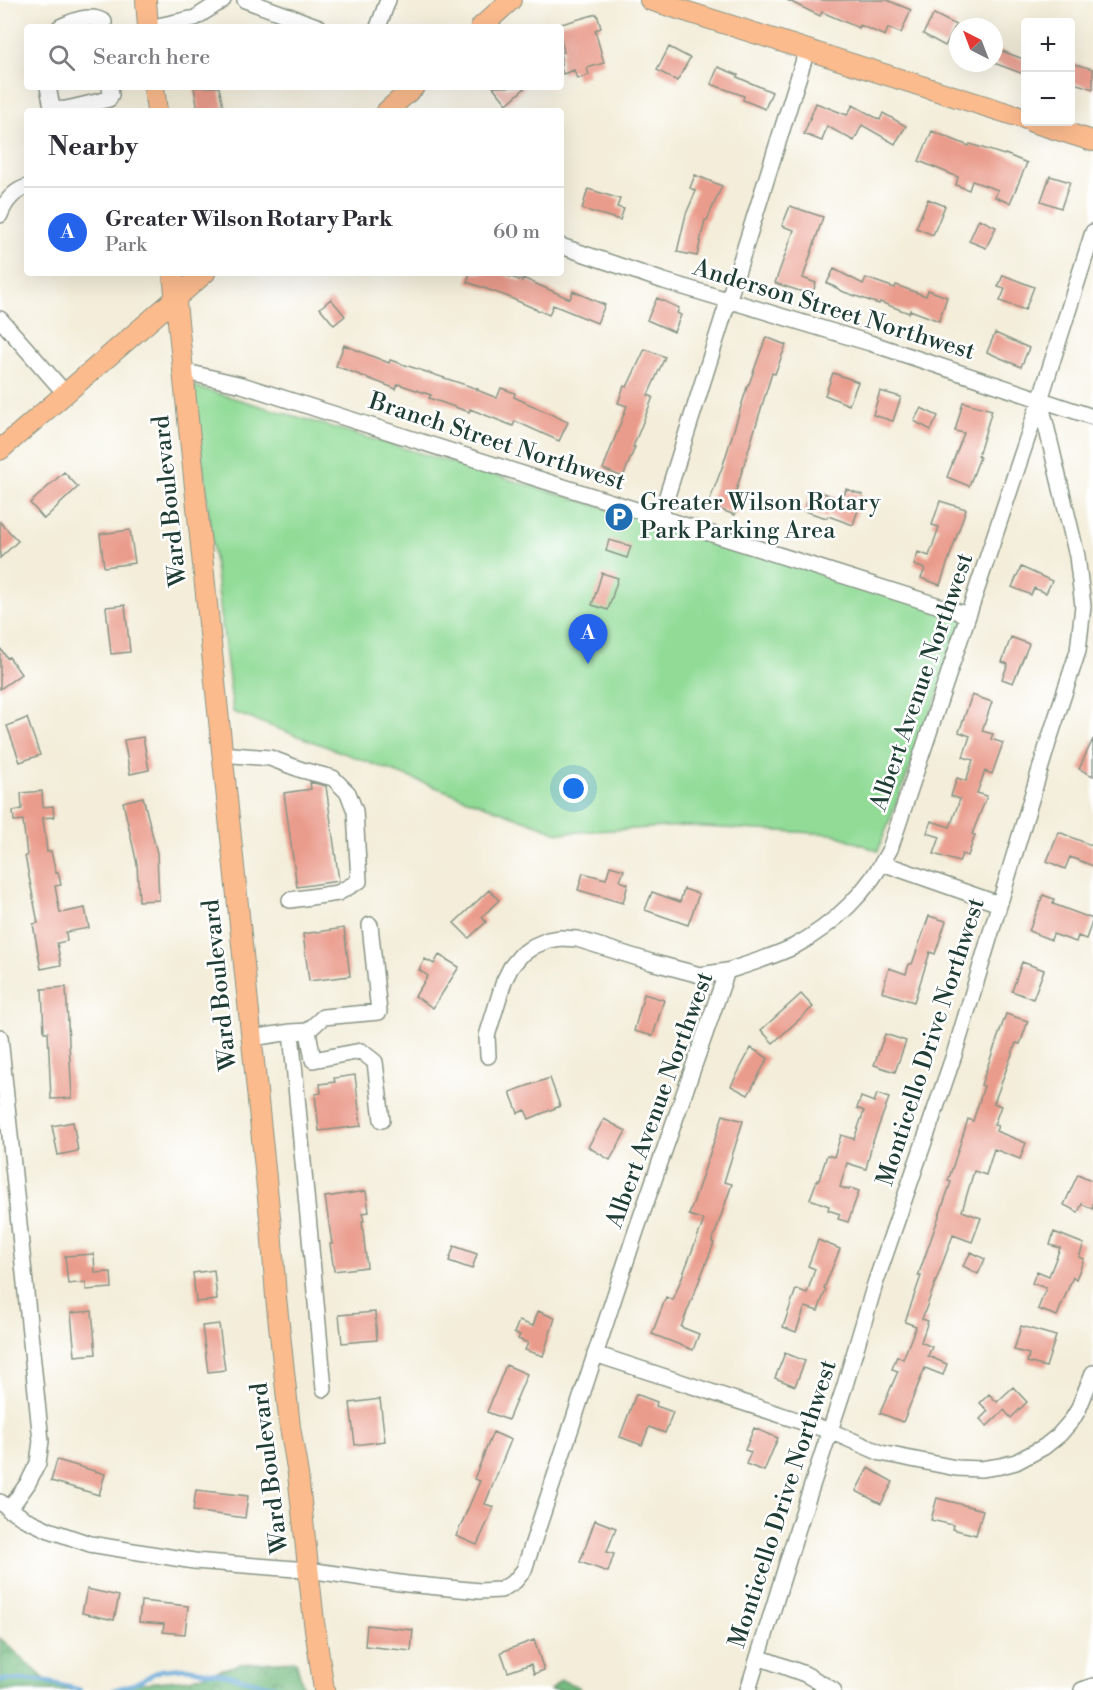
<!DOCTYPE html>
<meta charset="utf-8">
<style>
:root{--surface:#fff;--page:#f2f2f3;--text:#2b2b33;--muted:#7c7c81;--line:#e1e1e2;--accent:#2563eb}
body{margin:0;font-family:"Libre Bodoni",serif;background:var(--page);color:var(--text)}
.controls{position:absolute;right:18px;top:18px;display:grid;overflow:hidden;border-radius:6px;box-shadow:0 6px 24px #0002}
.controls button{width:54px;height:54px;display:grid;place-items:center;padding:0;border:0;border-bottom:2px solid var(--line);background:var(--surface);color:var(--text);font:30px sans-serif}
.compass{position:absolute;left:949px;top:18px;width:54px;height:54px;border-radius:50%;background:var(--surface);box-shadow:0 6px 24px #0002;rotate:318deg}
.you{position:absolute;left:574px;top:789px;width:21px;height:21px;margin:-15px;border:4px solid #fff;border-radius:50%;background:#1a73e8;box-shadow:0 0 0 9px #1a73e833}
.badge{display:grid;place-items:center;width:39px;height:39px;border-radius:50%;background:var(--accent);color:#fff;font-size:20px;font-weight:700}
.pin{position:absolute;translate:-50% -50px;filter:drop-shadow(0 2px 3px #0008)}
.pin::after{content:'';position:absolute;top:32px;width:21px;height:18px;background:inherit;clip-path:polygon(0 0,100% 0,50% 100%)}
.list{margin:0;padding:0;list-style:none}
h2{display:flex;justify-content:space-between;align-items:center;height:78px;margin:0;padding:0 24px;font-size:26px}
h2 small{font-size:20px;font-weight:400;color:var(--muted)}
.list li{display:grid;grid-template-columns:39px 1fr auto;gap:18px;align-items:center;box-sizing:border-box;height:90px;padding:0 24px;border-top:2px solid var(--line)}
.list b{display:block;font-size:22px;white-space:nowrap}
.list p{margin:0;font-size:20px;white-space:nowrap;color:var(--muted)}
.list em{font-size:20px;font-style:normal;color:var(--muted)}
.icon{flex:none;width:33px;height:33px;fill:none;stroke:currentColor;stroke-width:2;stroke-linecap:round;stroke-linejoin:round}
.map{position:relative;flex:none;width:1093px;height:1690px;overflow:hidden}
.search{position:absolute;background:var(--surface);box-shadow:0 6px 24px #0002;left:24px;top:24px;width:540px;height:66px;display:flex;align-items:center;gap:15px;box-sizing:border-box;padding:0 21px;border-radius:6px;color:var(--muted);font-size:22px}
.panel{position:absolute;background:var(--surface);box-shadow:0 6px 24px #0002;left:24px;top:108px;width:540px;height:168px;border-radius:6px}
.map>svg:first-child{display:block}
.forest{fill:url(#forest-crowns);stroke:#4a7c5a;stroke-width:1.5}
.park{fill:#91db97;stroke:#588c66;stroke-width:1.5}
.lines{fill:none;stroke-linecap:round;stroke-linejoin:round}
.stream{stroke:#64a7d8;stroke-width:4.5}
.building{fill:#ea9c8c}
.minor-casing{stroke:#899586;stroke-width:18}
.major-casing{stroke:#899586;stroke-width:22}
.minor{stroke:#fff;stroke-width:15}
.major{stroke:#fbbb8d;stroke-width:20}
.labels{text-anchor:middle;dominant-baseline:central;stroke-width:5;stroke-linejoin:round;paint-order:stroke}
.street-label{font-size:24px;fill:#1f3d34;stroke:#fff}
.poi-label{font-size:24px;fill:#1f3d34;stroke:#fff;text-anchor:start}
</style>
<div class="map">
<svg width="1093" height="1690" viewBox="0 0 1093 1690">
<defs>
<pattern id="forest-crowns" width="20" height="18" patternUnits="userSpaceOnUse" patternTransform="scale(1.5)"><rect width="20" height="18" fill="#74bb80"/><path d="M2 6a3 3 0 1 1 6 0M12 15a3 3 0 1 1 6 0" fill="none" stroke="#5f996a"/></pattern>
</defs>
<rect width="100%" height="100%" fill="#fff"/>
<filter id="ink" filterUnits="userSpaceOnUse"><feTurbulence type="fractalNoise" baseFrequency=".0167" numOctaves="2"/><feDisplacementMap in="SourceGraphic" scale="12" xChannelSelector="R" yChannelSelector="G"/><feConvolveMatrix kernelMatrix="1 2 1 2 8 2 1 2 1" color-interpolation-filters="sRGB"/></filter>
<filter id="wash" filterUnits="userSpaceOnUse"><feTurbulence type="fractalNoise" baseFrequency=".008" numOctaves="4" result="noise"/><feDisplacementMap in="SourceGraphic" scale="24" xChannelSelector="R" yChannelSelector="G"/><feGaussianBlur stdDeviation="1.35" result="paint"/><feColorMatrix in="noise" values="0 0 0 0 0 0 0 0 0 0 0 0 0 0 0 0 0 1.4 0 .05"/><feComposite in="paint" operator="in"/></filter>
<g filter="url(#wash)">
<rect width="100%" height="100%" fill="#f3edd9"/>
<path class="forest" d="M0 1638 48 1682 72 1690H0Z
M296 1661 304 1690H120L134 1684 190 1679 240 1664Z
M561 1680 579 1687 580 1690H550Z"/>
<path class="park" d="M193 386 968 615 878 851 834 834 685 826 559 833 233 712Z"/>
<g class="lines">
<path class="stream" d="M0 1680H40L80 1690
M114 1690 134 1684 161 1670 185 1668 228 1675 279 1688"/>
</g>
<g id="blocks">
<path class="building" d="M787 0H887L911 10 901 33 888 28 885 36 860 25 859 28 822 12 820 16Z
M597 14 601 28 595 30 604 63 587 68 589 75 577 79 574 70 563 74 561 68V53L564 52 561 40V24Z
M934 14 956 25 945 46 923 34Z
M669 47 690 58 677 81 657 70Z
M994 48 1026 60V75L994 63Z
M1071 63 1093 69V89L1071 82Z
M718 67 738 75 737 77 772 92 765 109 743 100 744 96 711 84Z
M194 87H219L224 111H198Z
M493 87H526L507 104Z
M816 103 847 115 853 105 880 120 883 113 906 126 895 144 862 125 854 141 827 126 822 141 804 134Z
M932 131 969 146 970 144 1004 155 1005 154 1027 163 1010 203 995 197 998 190 972 181 969 190 956 185 958 177 919 161Z
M695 175 722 186 707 220H705L697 256 677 252 686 214 696 191 690 188Z
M1050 176 1070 182 1061 208 1041 201Z
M588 189 620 199 617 207 624 209 620 220 582 209Z
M928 199 945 206 933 235 916 228Z
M790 206 823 217 803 278 816 283 812 295 775 283 794 230 782 226Z
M979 219 996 227 986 248 969 241Z
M834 269 863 284 866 278 895 288 896 285 926 296 928 290 947 297 939 321 910 310 909 313 880 302 879 304 844 292 827 283Z
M470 273H499L522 281 523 278 570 299 573 291 605 305 597 323 553 305 549 315 506 296 467 282Z
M1003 275 1034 287 1025 310 1000 301 1005 289 998 287Z
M657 298 679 308 677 313 681 315 674 332 647 320Z
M331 299 345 316 334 325 320 308Z
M995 333 1029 348 1021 367 987 352Z
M766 337 786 345 775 374 772 373 735 494 742 497 735 515 708 505 723 465 748 384H749Z
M344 345 389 363 390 360 478 389 477 390 497 398 501 388 515 393 514 397 568 422 559 441 515 421 513 426 470 409 469 412 429 398 431 395 398 384 396 389 386 385 336 366Z
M645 349 665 357 648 395 653 397 633 447H635L623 477 603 469 627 406 618 403 624 386 627 387Z
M833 373 858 382 849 405 825 395Z
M880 391 901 397 893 421 873 415Z
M963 402 992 410 978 456 980 457 969 486 947 477 964 433 955 431Z
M921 408 938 416 931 430 914 421Z
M64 472 78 487 44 519 30 503Z
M812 489 843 500 846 489 863 495 853 525 828 516 827 518 804 511Z
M940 501 966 509 940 585 921 578 925 569 914 565 918 552 929 556 939 527 932 525Z
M0 522 18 541 0 558Z
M130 530 135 563 104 567 100 534Z
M609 540 631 546 627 558 606 551Z
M1021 567 1052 581 1046 593 1034 588 1031 595 1012 587Z
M602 573 618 578 608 610 592 605Z
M125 605 130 652 111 654 106 607Z
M1011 637 1029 644 1013 683 1002 679 1008 664 1002 662Z
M0 648 7 658 9 657 21 674 0 689Z
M972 695 992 702 982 731 993 734 991 739 1003 743 992 774 985 771 977 793 987 796 972 834 975 835 968 856 962 854 959 862 934 854 940 837 927 833 931 821 950 827 960 799 951 796 957 778 966 781 973 760 963 757 970 736 959 732Z
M27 718 40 755 20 762 7 726Z
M143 737 149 770 130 774 124 740Z
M1093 739V776L1079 769Z
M310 782 326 786 339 881 297 887 284 793 311 789Z
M42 791 43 807 53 806 54 817 43 818 47 852 51 851 56 873 58 872 61 885 55 886 60 913 85 908 89 928 66 932 67 941 57 943 61 965 41 969 33 924 38 923 25 856H27L23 820 14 821 13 811 22 809 21 793Z
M143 797 157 853 159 900 139 901 137 864 123 802Z
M1059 832 1093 846V866L1070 857 1065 869 1047 861Z
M610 866 624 870 620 881 628 884 623 903 578 890 583 873 606 879Z
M684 889 699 894 688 925 645 910 652 892 680 902Z
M489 890 499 900 482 917 486 922 469 938 454 923Z
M1043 895 1054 899 1053 904 1093 919 1086 939 1078 936 1076 942 1053 934 1051 940 1029 931Z
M929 916 946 921 935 954 930 952 914 1002 882 992 889 968 906 974 909 964H912Z
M344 928 350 976 309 981 303 934Z
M439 955 459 967 433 1008 415 996 428 976 419 970 425 959 434 964Z
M1022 962 1044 970 1033 999 1012 991Z
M66 987 72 1098 51 1099 48 1032H44L42 989Z
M644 994 664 1000 653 1036 634 1031Z
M801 994 813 1007 773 1043 761 1030Z
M1006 1014 1028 1021 1020 1044 1016 1043 994 1103 1001 1106 994 1125 998 1126 996 1131 1026 1143 1020 1159 994 1149 986 1175 974 1171 962 1211 981 1218 972 1242 953 1235 922 1319 928 1321 921 1342 932 1347 928 1356 947 1364 943 1375 925 1368 903 1422 880 1413 898 1371 892 1369 897 1356 903 1359 916 1326 905 1322 921 1276H918L951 1182 948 1181 965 1129 968 1119 973 1121 984 1086 981 1085Z
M885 1034 906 1041 895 1072 874 1065Z
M751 1048 768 1058 748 1095 731 1086Z
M355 1075 361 1126 319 1131 315 1094 321 1093 320 1084 335 1082 334 1078Z
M550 1078 560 1106 529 1119 525 1110 518 1113 510 1092Z
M877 1094 889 1098 872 1144 866 1169 847 1163 840 1187 849 1190 850 1188 859 1191 848 1222 838 1219 840 1214 828 1210 829 1206 810 1199 817 1180H819L827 1155 834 1157 841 1135 854 1139 864 1111 857 1108 861 1097 874 1102Z
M723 1115 743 1121 724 1182 732 1184 712 1242 714 1243 681 1327 699 1334 693 1350 652 1334 666 1297 673 1300 704 1220 689 1215Z
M604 1119 626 1131 610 1160 588 1147Z
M73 1122 78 1151 58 1155 52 1126Z
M1078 1174 1093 1181V1209L1082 1204 1078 1212 1064 1205Z
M366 1191 369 1212 362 1213 364 1221H362L367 1267 334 1271 330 1244H332L325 1197Z
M1054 1232 1084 1244 1079 1257 1084 1259 1076 1279 1073 1277 1057 1316 1038 1309 1046 1288 1032 1283 1037 1271 1049 1276 1060 1248 1050 1245Z
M818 1240 840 1249 824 1288 826 1289 818 1311 805 1307 796 1332 783 1327 796 1289 807 1293 815 1269 808 1266Z
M454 1246 477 1254 472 1269 449 1261Z
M971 1252 985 1259 978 1274 963 1266Z
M94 1254 95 1273 111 1272 112 1288 86 1290V1282L68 1284 65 1256Z
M214 1270 217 1300 196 1302 193 1273Z
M92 1311 96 1354 75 1356 71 1313Z
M538 1311 555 1318 543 1356 525 1350 528 1343 518 1339 520 1335 514 1333 519 1321 533 1326Z
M375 1312 377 1340 342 1343 339 1315Z
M219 1324 225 1370 208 1372 202 1326Z
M1021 1326 1056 1336 1046 1367 1027 1362 1029 1354 1014 1350Z
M785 1353 805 1361 795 1386 775 1378Z
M506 1365 527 1374 508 1420 487 1412Z
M1013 1387 1027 1402 1011 1418 1004 1410 987 1426 980 1419 988 1411 980 1403 989 1394 997 1402Z
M636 1394 657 1402 656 1406 673 1412 665 1433 649 1427 642 1445 620 1437Z
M380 1399 385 1441 355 1445 350 1403Z
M754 1428 778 1438 764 1471 746 1464 751 1452 745 1450Z
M493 1432 511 1440 485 1504 494 1507 477 1545 456 1536 480 1481 474 1479Z
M57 1460 105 1474 99 1495 51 1481Z
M868 1468 893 1482 881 1504 856 1491Z
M196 1490 248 1496 245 1518 193 1511Z
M937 1498 983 1510 976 1535 952 1529 953 1525 931 1520Z
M595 1520 616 1528 607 1552 614 1554 608 1572 580 1562Z
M87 1589 119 1596 114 1620 82 1613Z
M141 1601 188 1606 185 1634 163 1632 164 1624 139 1622Z
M367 1625 413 1630 411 1651 365 1646Z
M534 1640 544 1670 534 1674 531 1664 508 1672 501 1652Z"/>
</g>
</g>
<g filter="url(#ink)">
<use href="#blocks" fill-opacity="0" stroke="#899586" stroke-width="1.5"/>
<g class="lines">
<g class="minor-casing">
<path id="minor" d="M245 0 319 27
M60 27C73 21 91 13 104 22V27
M153 27 195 18 223 0
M378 27 388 0
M48 87 52 107C57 111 65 109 71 108L72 111
M71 108 109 99 111 95 110 87
M0 215C5 202 14 191 27 187
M561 246 664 281 870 343 1093 417
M0 319 65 393
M182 371 242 385 330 413 968 615
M660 518 807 50
M222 754 270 758 302 770 333 778 348 793 355 811 359 881 338 893 290 900
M882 863 999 904
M308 1031 323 1017 379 1012 370 925
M291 1032 308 1031 313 1060 361 1051 375 1062 382 1120
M0 1037 41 1441 38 1463 28 1483 9 1510
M252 1038 291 1032 324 1389
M488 1056 487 1036 504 981 511 967 521 955 534 946 548 940 561 938 577 939 651 962 700 975 727 971
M595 1354 830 1431 881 1453 956 1468 981 1469 1001 1466 1016 1462 1044 1447 1059 1435 1072 1420 1078 1410 1093 1373
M0 1502 23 1518 49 1530 90 1544 194 1561 308 1570 407 1584 480 1591 501 1590 515 1581 524 1570 636 1231 727 971C749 964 772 957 793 947 834 925 869 891 890 849L1040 400 1093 232
M758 1657 805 1674 833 1690
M748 1690 798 1528 845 1385 875 1284 954 1055 1048 743 1078 651 1083 606 1077 556 1040 400
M1082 1690 1093 1686"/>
</g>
<g class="major-casing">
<path id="major" d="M146 0 148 27
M650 0 1026 119
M481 27 511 0
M154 87 157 111
M387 111 414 87
M1032 122 1093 141
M173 273 271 1227 276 1297 290 1427 298 1474 314 1622 324 1690
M0 450 205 273"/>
</g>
<use href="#minor" class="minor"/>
<use href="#major" class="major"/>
</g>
</g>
<defs>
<g id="parking-disc" transform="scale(1.5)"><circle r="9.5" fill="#1f6fb2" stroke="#fff"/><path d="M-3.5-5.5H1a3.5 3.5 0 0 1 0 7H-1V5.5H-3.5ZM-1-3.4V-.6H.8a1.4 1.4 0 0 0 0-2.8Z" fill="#fff"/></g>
</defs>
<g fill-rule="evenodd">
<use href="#parking-disc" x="619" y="517"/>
</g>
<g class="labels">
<g class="street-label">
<text transform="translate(834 310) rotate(17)">Anderson Street Northwest</text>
<text transform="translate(497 442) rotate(18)">Branch Street Northwest</text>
<text transform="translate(170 501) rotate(-96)">Ward Boulevard</text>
<text transform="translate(922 682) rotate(-71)">Albert Avenue Northwest</text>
<text transform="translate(220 985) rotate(-96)">Ward Boulevard</text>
<text transform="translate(931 1042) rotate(-72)">Monticello Drive Northwest</text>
<text transform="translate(660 1100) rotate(-70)">Albert Avenue Northwest</text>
<text transform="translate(270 1468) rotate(-97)">Ward Boulevard</text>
<text transform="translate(783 1504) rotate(-72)">Monticello Drive Northwest</text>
</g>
<g class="poi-label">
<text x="640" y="503">Greater Wilson Rotary<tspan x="640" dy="28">Park Parking Area</tspan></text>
</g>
</g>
</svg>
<div class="controls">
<button>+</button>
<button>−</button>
</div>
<svg class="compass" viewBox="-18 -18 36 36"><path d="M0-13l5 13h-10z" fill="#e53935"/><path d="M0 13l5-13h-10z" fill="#7c7c81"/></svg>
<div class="you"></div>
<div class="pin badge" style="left:588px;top:664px">A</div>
<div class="search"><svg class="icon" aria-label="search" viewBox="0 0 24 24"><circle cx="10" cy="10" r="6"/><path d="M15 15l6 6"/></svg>Search here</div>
<section class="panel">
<h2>Nearby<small></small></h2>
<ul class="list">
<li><span class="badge">A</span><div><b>Greater Wilson Rotary Park</b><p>Park</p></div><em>60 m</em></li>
</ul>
</section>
</div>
